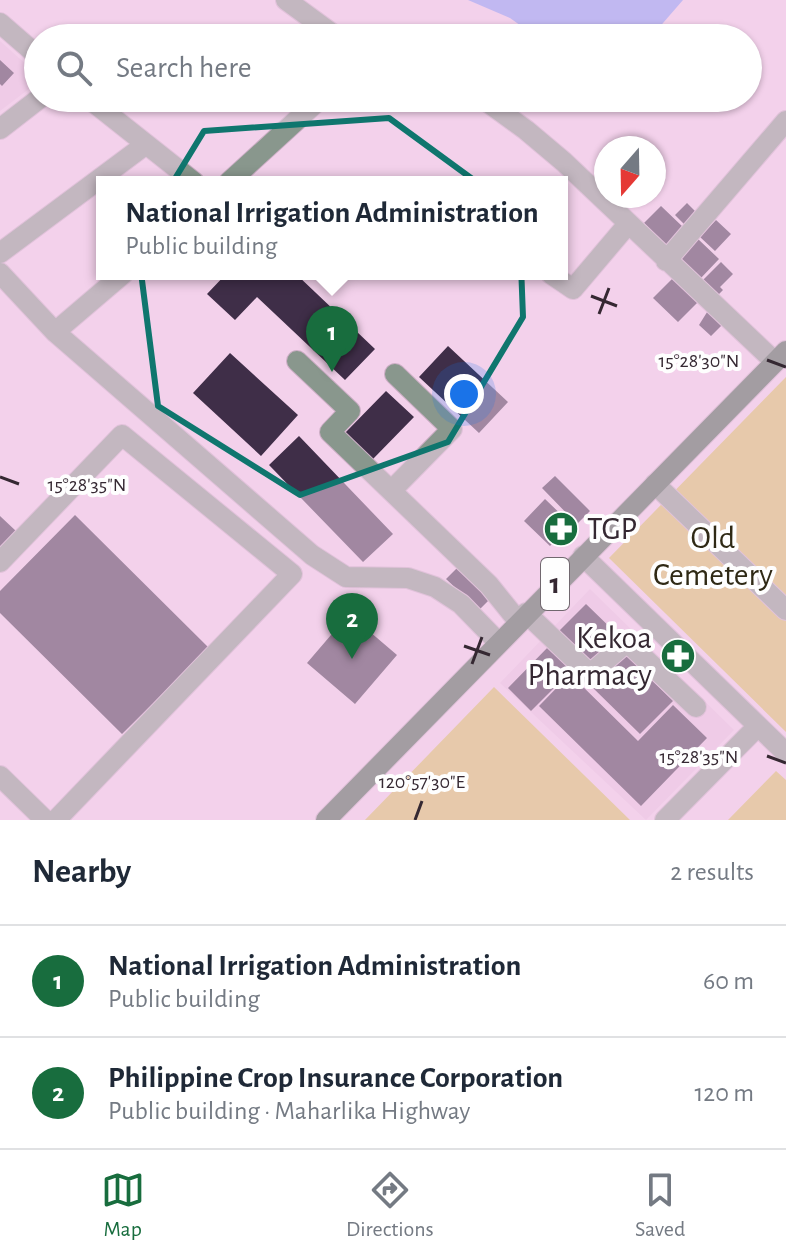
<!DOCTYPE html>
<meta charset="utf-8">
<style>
:root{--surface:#fff;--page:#f6f6f7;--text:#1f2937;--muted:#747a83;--line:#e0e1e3;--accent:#186d3e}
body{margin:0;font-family:"Alegreya Sans",sans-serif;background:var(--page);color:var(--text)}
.compass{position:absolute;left:594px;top:136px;width:72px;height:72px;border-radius:50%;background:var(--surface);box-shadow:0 2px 6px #0004;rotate:200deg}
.you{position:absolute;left:464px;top:394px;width:28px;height:28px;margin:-20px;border:6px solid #fff;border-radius:50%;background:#1a73e8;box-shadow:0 0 0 12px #1a73e833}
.badge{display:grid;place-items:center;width:52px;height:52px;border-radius:50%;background:var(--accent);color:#fff;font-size:26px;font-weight:700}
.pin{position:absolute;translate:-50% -66px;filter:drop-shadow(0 2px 4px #0008)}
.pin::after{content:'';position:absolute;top:42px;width:28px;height:24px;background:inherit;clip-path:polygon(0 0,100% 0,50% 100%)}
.popup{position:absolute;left:96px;top:176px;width:472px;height:104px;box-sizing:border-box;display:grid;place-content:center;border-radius:0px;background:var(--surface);filter:drop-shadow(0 2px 6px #0005);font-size:26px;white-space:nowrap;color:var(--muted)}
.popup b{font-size:30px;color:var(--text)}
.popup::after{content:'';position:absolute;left:50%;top:100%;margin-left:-16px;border:16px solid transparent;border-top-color:var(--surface)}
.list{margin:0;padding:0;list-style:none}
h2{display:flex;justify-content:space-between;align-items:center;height:104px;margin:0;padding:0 32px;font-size:34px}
h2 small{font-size:26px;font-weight:400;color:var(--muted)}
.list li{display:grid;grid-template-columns:52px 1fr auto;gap:24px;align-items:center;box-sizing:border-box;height:112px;padding:0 32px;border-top:2px solid var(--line)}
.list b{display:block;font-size:30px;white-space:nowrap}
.list p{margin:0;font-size:26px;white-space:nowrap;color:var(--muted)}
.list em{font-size:26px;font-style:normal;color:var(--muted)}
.icon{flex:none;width:44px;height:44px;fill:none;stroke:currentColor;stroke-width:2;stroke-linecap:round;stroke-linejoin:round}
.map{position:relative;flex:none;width:786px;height:820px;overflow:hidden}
.search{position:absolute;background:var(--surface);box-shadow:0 2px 6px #0004;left:24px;right:24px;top:24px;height:88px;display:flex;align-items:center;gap:20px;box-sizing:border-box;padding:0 28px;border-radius:44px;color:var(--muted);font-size:30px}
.sheet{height:328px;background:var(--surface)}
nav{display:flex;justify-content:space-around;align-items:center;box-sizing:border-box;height:112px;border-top:2px solid var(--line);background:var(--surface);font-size:22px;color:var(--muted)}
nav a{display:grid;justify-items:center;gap:4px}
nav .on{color:var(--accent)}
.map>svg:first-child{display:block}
.built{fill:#ebc4e2}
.green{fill:#dabf5d}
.water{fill:#8699f9}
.building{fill:#3f2e48}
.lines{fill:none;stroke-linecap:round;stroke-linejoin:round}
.minor-casing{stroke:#cdafc6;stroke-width:22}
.major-casing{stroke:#cdafc6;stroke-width:22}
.minor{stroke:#89978d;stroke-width:20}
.major{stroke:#445d4b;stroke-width:20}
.marked{fill:none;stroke:#0f766e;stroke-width:6;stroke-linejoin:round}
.ticks{fill:none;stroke:#352832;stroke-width:3}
.labels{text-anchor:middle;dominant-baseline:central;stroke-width:8;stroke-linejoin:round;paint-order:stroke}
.shield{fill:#fefefe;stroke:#71686f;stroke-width:2}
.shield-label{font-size:30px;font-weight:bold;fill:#352832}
.poi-label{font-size:32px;fill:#352832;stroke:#fefefe;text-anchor:start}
.park-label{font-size:32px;fill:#2f2915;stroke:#fefefe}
.ticks-label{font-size:20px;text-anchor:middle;fill:#352832;stroke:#fefefe;stroke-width:8;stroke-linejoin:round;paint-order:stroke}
</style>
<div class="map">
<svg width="786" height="820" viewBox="0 0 786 820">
<rect width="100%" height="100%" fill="#f3d1eb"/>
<path class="built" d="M0 41 38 75V82L0 111Z
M590 589 734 730 646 820 500 683Z"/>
<path class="green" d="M786 377V732L609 558Z
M494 687 630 820H365Z
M776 771 786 780V820H728Z"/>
<path class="water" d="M468 0H683L650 38H538L510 18Z"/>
<path class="building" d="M0 60 14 73 2 86 0 84Z
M687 203 698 214 686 226 675 215Z
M661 206 684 228 666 246 644 223Z
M716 220 731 234 715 251 700 237Z
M698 239 719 259 700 279 679 260Z
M721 262 733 274 720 287 723 290 718 295 703 280Z
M226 274H296L375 349 345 380 257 297 235 320 207 294Z
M673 278 698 302 678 322 653 298Z
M709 309 724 323 711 336 699 325Z
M448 346 508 402 479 433 419 377Z
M230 353 298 415 261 456 193 393Z
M386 391 414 417 373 459 345 433Z
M299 436 393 534 363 562 269 465Z
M555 476 590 511 577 524 542 488Z
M545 499 571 524 550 546 524 521Z
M75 515 209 648 122 734 0 613V591Z
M0 516 17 532 0 549Z
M458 567 491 598 479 610 446 579Z
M586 604 618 635 590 664 558 632Z
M349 614 397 655 355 704 307 663Z
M549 646 573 669 531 711 508 688Z
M624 653 673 701 640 734 591 686Z
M570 674 638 741 673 705 707 738 641 806 539 706Z"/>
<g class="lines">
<g class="minor-casing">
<path id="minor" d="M286 0 338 38
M0 23 38 56
M88 98 194 182
M482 98 526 130 564 162 775 362
M0 129 40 98
M229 182 321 98
M0 253 145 145
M666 261 786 121
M0 273 55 332 312 555 346 577 408 578 435 587 461 604 498 642
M551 274 573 289 628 224
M55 332 123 274
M297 361 350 411 330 432 489 585 518 621
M655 484 786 610
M392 490 452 429 395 374
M583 556 786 753
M0 562 122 435 292 574 56 820
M526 613 590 674 627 642 696 707
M0 776 45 820
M665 820 758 726"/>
</g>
<g class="major-casing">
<path id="major" d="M326 820 786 351"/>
</g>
<use href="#minor" class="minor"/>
<use href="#major" class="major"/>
</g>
<path d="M0 0H786V820H0ZM389 118 519 213 523 317 448 442 300 495 158 406 137 241 204 131Z" fill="#f3d1eb" fill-opacity=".55" fill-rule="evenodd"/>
<path class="marked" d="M389 118 519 213 523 317 448 442 300 495 158 406 137 241 204 131Z"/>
<path class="ticks" d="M591 296 617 306M599 314 609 288M767 360 786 367M0 477 19 484M464 646 490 655M472 664 482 637M767 756 786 763M415 820 422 801"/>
<defs>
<g id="pharmacy-disc" transform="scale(1.8)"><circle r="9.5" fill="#186d3e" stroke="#fefefe"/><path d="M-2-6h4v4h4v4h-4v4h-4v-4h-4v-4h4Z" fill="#fff"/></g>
</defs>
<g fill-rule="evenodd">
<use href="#pharmacy-disc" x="561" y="529"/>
<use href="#pharmacy-disc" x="678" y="656"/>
</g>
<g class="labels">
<rect class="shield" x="541" y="558" width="28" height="52" rx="6"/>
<g class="shield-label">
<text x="555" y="584">1</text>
</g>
<g class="poi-label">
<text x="587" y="529">TGP</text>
<text x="652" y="638" text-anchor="end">Kekoa<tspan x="652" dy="37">Pharmacy</tspan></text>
</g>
<g class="park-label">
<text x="713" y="538">Old<tspan x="713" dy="37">Cemetery</tspan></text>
</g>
</g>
<g class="ticks-label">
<text x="699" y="367">15°28'30"N</text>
<text x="87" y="491">15°28'35"N</text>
<text x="699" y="763">15°28'35"N</text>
<text x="422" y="788">120°57'30"E</text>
</g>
</svg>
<svg class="compass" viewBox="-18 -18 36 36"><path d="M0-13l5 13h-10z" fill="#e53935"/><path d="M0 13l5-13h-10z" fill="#747a83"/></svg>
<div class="you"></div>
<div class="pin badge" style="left:332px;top:372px">1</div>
<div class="popup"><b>National Irrigation Administration</b>Public building</div>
<div class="pin badge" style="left:352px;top:659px">2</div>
<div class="search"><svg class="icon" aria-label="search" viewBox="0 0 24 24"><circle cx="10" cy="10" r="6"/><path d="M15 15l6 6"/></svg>Search here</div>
</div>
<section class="sheet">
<h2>Nearby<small>2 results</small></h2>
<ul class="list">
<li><span class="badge">1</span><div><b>National Irrigation Administration</b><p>Public building</p></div><em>60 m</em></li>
<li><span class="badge">2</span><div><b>Philippine Crop Insurance Corporation</b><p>Public building · Maharlika Highway</p></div><em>120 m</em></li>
</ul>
</section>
<nav>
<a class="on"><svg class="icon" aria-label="map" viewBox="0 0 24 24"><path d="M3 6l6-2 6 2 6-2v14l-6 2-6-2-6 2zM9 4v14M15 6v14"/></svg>Map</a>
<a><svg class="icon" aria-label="directions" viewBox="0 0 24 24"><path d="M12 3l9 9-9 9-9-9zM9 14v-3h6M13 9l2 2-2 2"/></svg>Directions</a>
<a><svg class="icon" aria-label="saved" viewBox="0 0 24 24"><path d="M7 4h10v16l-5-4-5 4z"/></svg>Saved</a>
</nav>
